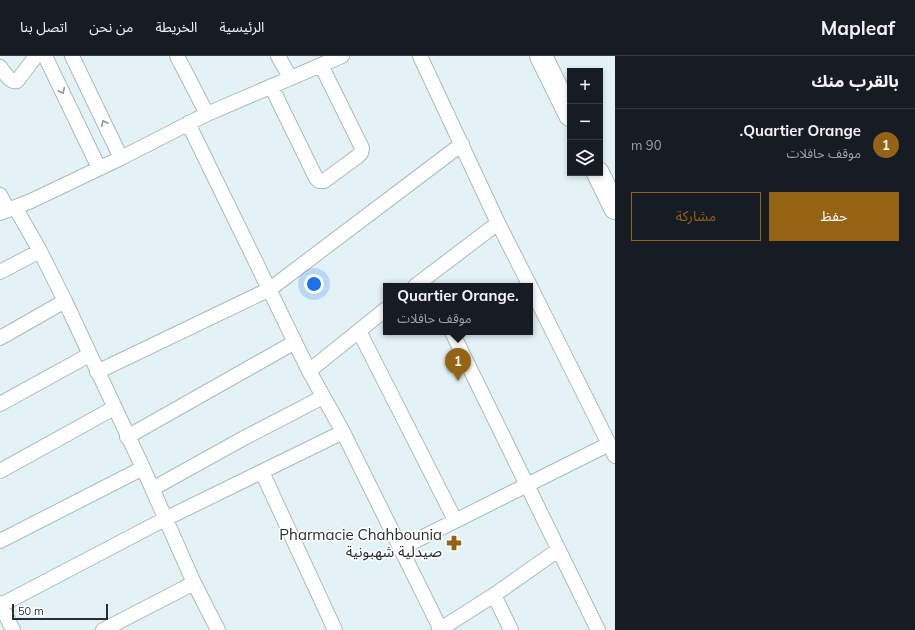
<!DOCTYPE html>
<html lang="ar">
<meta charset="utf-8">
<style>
:root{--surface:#171b24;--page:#242831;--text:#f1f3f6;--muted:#9ea1a6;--line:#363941;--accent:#946314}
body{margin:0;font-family:Mulish,"Noto Sans Arabic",sans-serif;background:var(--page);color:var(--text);direction:rtl}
.controls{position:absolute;right:12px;top:12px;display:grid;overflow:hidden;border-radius:0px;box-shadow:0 2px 6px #0003}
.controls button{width:36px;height:36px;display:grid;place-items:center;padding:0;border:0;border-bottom:1px solid var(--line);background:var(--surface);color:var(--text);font:20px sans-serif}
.scale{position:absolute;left:12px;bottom:10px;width:96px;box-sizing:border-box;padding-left:4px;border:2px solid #292f30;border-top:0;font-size:11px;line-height:14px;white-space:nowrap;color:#292f30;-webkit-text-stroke:3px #fff;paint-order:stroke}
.you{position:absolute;left:314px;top:228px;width:14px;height:14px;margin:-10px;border:3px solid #fff;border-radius:50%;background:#1a73e8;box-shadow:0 0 0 6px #1a73e833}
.badge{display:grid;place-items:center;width:26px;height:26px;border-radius:50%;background:var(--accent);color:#fff;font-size:13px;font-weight:700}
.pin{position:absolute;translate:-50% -33px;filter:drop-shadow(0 1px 2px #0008)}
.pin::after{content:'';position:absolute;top:21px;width:14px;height:12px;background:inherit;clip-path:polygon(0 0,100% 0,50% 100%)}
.popup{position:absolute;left:383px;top:227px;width:150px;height:52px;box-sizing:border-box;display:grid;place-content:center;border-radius:0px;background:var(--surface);filter:drop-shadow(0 1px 3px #0005);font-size:13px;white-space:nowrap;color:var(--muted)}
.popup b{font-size:15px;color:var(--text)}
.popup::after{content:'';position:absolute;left:50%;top:100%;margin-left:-8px;border:8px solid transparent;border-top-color:var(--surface)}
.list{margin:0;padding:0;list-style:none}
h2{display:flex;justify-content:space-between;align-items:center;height:52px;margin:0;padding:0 16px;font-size:17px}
h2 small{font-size:13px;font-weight:400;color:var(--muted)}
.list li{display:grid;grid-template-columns:26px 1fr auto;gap:12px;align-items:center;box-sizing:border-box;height:72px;padding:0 16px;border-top:1px solid var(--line)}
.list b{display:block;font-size:15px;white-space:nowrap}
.list p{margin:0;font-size:13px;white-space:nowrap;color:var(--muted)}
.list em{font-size:13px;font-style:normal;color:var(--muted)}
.actions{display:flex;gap:8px;padding:12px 16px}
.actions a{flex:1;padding:9px 0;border:1px solid var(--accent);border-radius:0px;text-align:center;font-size:14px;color:var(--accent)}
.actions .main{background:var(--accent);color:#fff}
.icon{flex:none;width:22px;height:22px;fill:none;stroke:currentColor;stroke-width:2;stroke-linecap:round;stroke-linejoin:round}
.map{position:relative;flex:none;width:615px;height:574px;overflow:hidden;direction:ltr}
header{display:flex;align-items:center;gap:24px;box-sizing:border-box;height:56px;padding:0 20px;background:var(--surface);border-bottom:1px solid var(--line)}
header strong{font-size:19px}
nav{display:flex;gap:22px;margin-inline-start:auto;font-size:14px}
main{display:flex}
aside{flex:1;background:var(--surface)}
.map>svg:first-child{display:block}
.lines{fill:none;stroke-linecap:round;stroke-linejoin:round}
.street-casing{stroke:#acbabe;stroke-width:16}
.primary-casing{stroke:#acbabe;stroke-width:24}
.street{stroke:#fff;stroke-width:14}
.primary{stroke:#fff;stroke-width:22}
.oneway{stroke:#949798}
.labels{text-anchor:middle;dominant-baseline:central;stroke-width:3.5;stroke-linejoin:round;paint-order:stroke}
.poi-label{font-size:15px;fill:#292f30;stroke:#fff;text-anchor:end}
</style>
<header>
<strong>Mapleaf</strong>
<nav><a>الرئيسية</a><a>الخريطة</a><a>من نحن</a><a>اتصل بنا</a></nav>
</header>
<main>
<aside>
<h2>بالقرب منك<small></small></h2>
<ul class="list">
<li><span class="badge">1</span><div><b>Quartier Orange.</b><p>موقف حافلات</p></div><em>90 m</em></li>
</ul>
<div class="actions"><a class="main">حفظ</a><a>مشاركة</a></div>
</aside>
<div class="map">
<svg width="615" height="574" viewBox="0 0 615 574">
<rect width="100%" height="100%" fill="#e3f2f6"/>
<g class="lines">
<g class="street-casing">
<path id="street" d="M45 0 99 112
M72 0 121 102
M177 0 207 58
M278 0 290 21
M420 0 498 167 530 230
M0 11C5 17 10 27 17 25L36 0
M271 30 316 122 319 125H324L358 100 361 97 362 92 321 9
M188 67 309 315 386 253
M0 139 8 154
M15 151 40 195 65 245 143 412 194 527 218 574
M0 157 31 145 121 102 207 58 342 0
M0 216 40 195
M415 230 498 167
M530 230 615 400
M359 275 455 464
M452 276 598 574
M0 282 65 245
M309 315 343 376 441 574
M97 316 270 233 462 88
M0 348 89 299
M127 381 295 286
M0 415 114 352
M262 416 335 574
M152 433 244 382 323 341
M0 485 143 412
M401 492 609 388
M494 539 511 574
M0 547 13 574
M1 549 165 463 343 376
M103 574 194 527
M439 574 494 539 558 494"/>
</g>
<g class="primary-casing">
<path id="primary" d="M541 0 570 59
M598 117 615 152"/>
</g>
<use href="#street" class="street"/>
<use href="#primary" class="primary"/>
</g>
<defs><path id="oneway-chevron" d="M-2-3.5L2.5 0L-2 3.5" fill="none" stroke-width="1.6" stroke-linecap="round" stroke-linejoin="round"/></defs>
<g class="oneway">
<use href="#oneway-chevron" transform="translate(62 35) rotate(64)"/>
<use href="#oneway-chevron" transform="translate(104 67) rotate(-116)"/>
</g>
<defs>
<g id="pharmacy-bare" transform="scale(1.2)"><path d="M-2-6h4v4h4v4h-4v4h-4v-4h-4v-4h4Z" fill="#946314" stroke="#fff" stroke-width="2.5" paint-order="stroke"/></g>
</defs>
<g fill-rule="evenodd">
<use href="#pharmacy-bare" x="454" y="487"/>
</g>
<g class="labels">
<g class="poi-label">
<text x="442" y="478">Pharmacie Chahbounia<tspan x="442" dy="17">صيدلية شهبونية</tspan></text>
</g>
</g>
</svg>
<div class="controls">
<button>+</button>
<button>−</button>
<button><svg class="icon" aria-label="layers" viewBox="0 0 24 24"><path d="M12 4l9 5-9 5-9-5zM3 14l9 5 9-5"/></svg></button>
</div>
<div class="scale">50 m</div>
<div class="you"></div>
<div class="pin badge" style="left:458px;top:325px">1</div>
<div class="popup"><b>Quartier Orange.</b>موقف حافلات</div>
</div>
</main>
